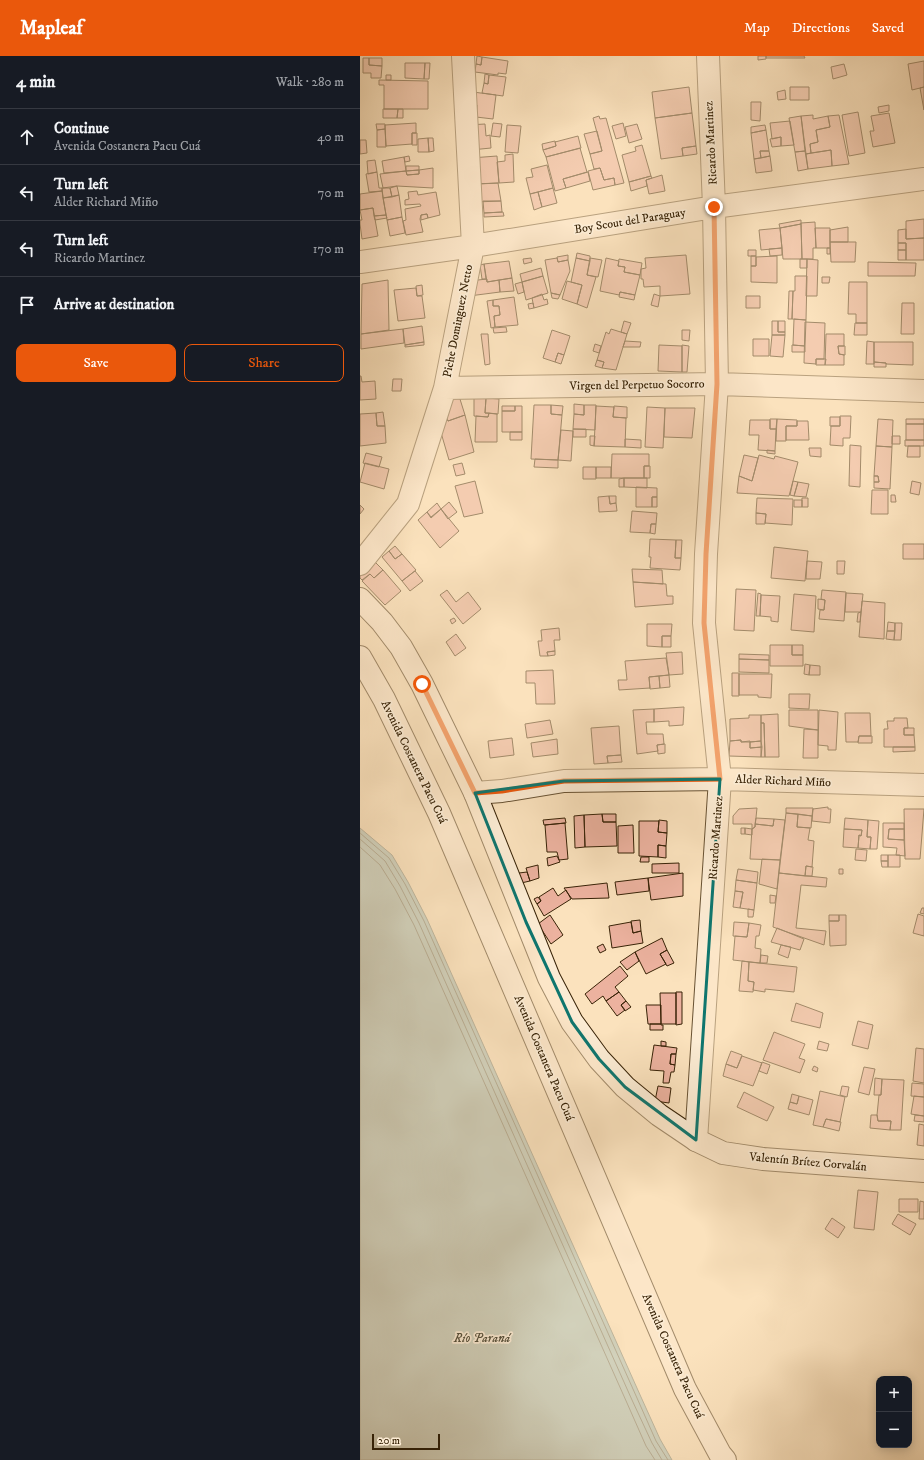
<!DOCTYPE html>
<meta charset="utf-8">
<style>
:root{--surface:#171b24;--page:#242831;--text:#f1f3f6;--muted:#9ea1a6;--line:#363941;--accent:#ea580c}
body{margin:0;font-family:"IM FELL DW Pica",serif;background:var(--page);color:var(--text)}
.controls{position:absolute;right:12px;bottom:12px;display:grid;overflow:hidden;border-radius:8px;box-shadow:0 2px 10px #0003}
.controls button{width:36px;height:36px;display:grid;place-items:center;padding:0;border:0;border-bottom:1px solid var(--line);background:var(--surface);color:var(--text);font:20px sans-serif}
.scale{position:absolute;left:12px;bottom:10px;width:68px;box-sizing:border-box;padding-left:4px;border:2px solid #382307;border-top:0;font-size:11px;line-height:14px;white-space:nowrap;color:#382307;-webkit-text-stroke:3px #fcecd4;paint-order:stroke}
.stop{position:absolute;width:12px;height:12px;margin:-9px;border:3px solid #ea580c;border-radius:50%;background:#fff}
.stop.end{background:#ea580c;border-color:#fff;box-shadow:0 1px 4px #0008}
.list{margin:0;padding:0;list-style:none}
h2{display:flex;justify-content:space-between;align-items:center;height:52px;margin:0;padding:0 16px;font-size:17px}
h2 small{font-size:13px;font-weight:400;color:var(--muted)}
.list li{display:grid;grid-template-columns:26px 1fr auto;gap:12px;align-items:center;box-sizing:border-box;height:56px;padding:0 16px;border-top:1px solid var(--line)}
.list b{display:block;font-size:15px;white-space:nowrap}
.list p{margin:0;font-size:13px;white-space:nowrap;color:var(--muted)}
.list em{font-size:13px;font-style:normal;color:var(--muted)}
.actions{display:flex;gap:8px;padding:12px 16px}
.actions a{flex:1;padding:9px 0;border:1px solid var(--accent);border-radius:8px;text-align:center;font-size:14px;color:var(--accent)}
.actions .main{background:var(--accent);color:#fff}
.icon{flex:none;width:22px;height:22px;fill:none;stroke:currentColor;stroke-width:2;stroke-linecap:round;stroke-linejoin:round}
.map{position:relative;flex:none;width:564px;height:1404px;overflow:hidden}
header{display:flex;align-items:center;gap:24px;box-sizing:border-box;height:56px;padding:0 20px;background:var(--accent);color:#fff}
header strong{font-size:19px}
nav{display:flex;gap:22px;margin-inline-start:auto;font-size:14px}
main{display:flex}
aside{flex:1;background:var(--surface)}
.map>svg:first-child{display:block}
.water{fill:#a0bcb9;stroke:#767f72}
.lines{fill:none;stroke-linecap:round;stroke-linejoin:round}
.shore{stroke:#6c7060;stroke-width:1}
.building{fill:#ecb29f;stroke:#382307}
.street-casing{stroke:#695334;stroke-width:24}
.secondary-casing{stroke:#382307;stroke-width:24}
.street{stroke:#fcecd4;stroke-width:22}
.secondary{stroke:#fcecd4;stroke-width:22}
.route{stroke:#ea580c;stroke-width:5}
.marked{fill:none;stroke:#0f766e;stroke-width:3;stroke-linejoin:round}
.labels{text-anchor:middle;dominant-baseline:central;stroke-width:3.5;stroke-linejoin:round;paint-order:stroke}
.street-label{font-size:12px;fill:#382307;stroke:#fcecd4}
.water-label{font-size:13px;font-style:italic;fill:#57513c;stroke:#fcecd4}
</style>
<header>
<strong>Mapleaf</strong>
<nav><a>Map</a><a>Directions</a><a>Saved</a></nav>
</header>
<main>
<aside>
<h2>4 min<small>Walk · 280 m</small></h2>
<ul class="list">
<li><svg class="icon" aria-label="ahead" viewBox="0 0 24 24"><path d="M12 20V5M6 11l6-6 6 6"/></svg><div><b>Continue</b><p>Avenida Costanera Pacu Cuá</p></div><em>40 m</em></li>
<li><svg class="icon" aria-label="left" viewBox="0 0 24 24"><path d="M17 20v-9H6M10 6l-5 5 5 5"/></svg><div><b>Turn left</b><p>Alder Richard Miño</p></div><em>70 m</em></li>
<li><svg class="icon" aria-label="left" viewBox="0 0 24 24"><path d="M17 20v-9H6M10 6l-5 5 5 5"/></svg><div><b>Turn left</b><p>Ricardo Martinez</p></div><em>170 m</em></li>
<li><svg class="icon" aria-label="arrive" viewBox="0 0 24 24"><path d="M6 21V4h12l-3 4 3 4H6"/></svg><div><b>Arrive at destination</b></div></li>
</ul>
<div class="actions"><a class="main">Save</a><a>Share</a></div>
</aside>
<div class="map">
<svg width="564" height="1404" viewBox="0 0 564 1404">
<rect width="100%" height="100%" fill="#fbe2bd"/>
<filter id="stains"><feTurbulence type="fractalNoise" baseFrequency=".005" numOctaves="4"/><feColorMatrix values="0 0 0 0 .2 0 0 0 0 .09 0 0 0 0 .02 0 0 0 .5 -.17"/></filter>
<radialGradient id="worn" r=".72"><stop offset=".6" stop-color="#630" stop-opacity="0"/><stop offset="1" stop-color="#630" stop-opacity=".3"/></radialGradient>
<path class="water" d="M0 772 32 799 48 826 67 863 281 1341 300 1383 312 1404H0Z"/>
<g class="lines">
<path class="shore" d="M0 777 29 802 45 828 64 865 277 1342 296 1385 308 1404
M0 783 25 805 40 830 59 867 272 1344 292 1387 302 1404
M0 791 20 809 35 833 54 869 267 1347 286 1390 295 1404"/>
</g>
<path class="building" d="M117 0 122 1 121 9 116 8Z
M398 0H406V3L398 4Z
M406 0H444L445 2H406Z
M122 1 148 5 146 18 138 17V19L115 16 116 8 121 9Z
M3 2H9V9L22 10 21 22H11V17H3Z
M9 2H22V10L9 9Z
M564 5V31L552 34 548 8Z
M45 7H65L64 23 45 22Z
M65 7H70L69 23H64Z
M484 8 487 19 473 23 471 11Z
M125 18 129 19 128 28 124 27Z
M26 19H31V24H26Z
M129 19 146 21 143 40 122 37 124 27 128 28Z
M19 24 68 25V53H24V29H19Z
M329 31 332 57 295 62 292 36Z
M430 31H449V44H430Z
M564 31V54L560 32Z
M425 34 426 43 418 44 417 36Z
M113 36 136 39 133 63 116 61 117 49 111 48Z
M391 46H401L400 65 391 64Z
M529 49V55L519 57 518 51Z
M23 53H38L37 62H23Z
M38 53H43V62H37Z
M498 56 505 97 489 100 482 59Z
M332 57 336 90 322 92 323 100 301 103 295 62Z
M529 57 535 87 513 91 510 75H514L511 60Z
M453 59V63L468 60 470 71 456 74 458 86 450 88 451 97 446 98 441 60Z
M479 59 489 108 472 110 471 94 451 97 450 88 458 86 456 74 470 71 468 60Z
M239 60 240 63 246 62 264 127 255 129 254 122 244 124 240 112 234 113 230 98 242 95 233 62Z
M441 60 445 95 435 96 429 62Z
M430 65 434 89 421 90V81L412 83 410 67Z
M56 67V77H52V88L26 90 25 69Z
M133 67 142 68 140 81 131 80Z
M263 67 266 80 256 83 252 70Z
M16 68H25V73L17 74Z
M125 68 126 80 130 79 131 92 111 94 108 69Z
M277 68 282 83 269 87 265 71Z
M147 69 161 70 158 97 145 96Z
M405 69 406 74 391 77V71Z
M25 73 26 91H17V74Z
M406 74 409 95H400L401 102 394 103 391 77Z
M237 75 242 95 230 98 224 78Z
M52 77H57V89H52Z
M218 80 221 92 186 101 183 94 196 90 195 86Z
M421 81V90L412 91 410 83Z
M68 82H73L74 95 69 96Z
M68 82 69 96H58V83Z
M0 84H6L7 97 0 98Z
M195 85 196 90 183 94 182 88Z
M282 89 291 120 269 126 262 99 276 95 275 91Z
M336 90 337 98 323 100 322 92Z
M220 92 227 116 203 123 206 132 195 135 186 101Z
M471 94 472 110 448 113 446 98Z
M400 95H409L410 100 401 102Z
M445 95 448 113 438 115 435 96Z
M153 98 154 126 139 127 137 106 145 105V99Z
M49 100 50 105 45 106 44 101Z
M137 100 139 127 118 128 111 102Z
M410 100 412 115 396 117 394 103Z
M44 101 46 115 24 117 22 105Z
M15 104 17 116 8 118 7 105Z
M187 109 193 132 170 138 166 122 173 121 171 113Z
M46 110H59V114L46 115Z
M73 112V132L37 130 23 132 20 118 46 115 47 119 59 118V114Z
M240 112 244 124 254 122 255 129 233 134 228 115Z
M59 114V118L47 119 46 115Z
M17 116 19 132H22V135L9 136 6 118Z
M228 116 230 125 206 132 203 123Z
M302 119 305 135 289 138 286 124Z
M291 120 292 122 286 124 287 130 271 135 269 126Z
M138 127 141 145 115 146 113 128Z
M37 130 39 139 32 141 30 132Z
M22 132H30L32 141 23 142Z
M193 132 197 147 182 151 178 136Z
M22 135 26 159 14 160 13 152 0 154V138Z
M57 135 58 139 76 136 80 159 68 162 67 158 61 159 60 163 63 176 46 179 43 165 46 164 45 153 61 150 60 148 45 149V144L49 143 48 136Z
M178 136 182 151 174 154 170 138Z
M39 139 42 161 27 164 23 142Z
M123 145H141L142 156 124 157Z
M13 152 18 180 2 183 0 168V164H2L0 154Z
M143 156 144 160 124 161V157Z
M67 158 68 162 61 164V159Z
M26 159 27 162 15 164 14 160Z
M42 161 45 177 30 180 27 164Z
M564 163V182L546 183V165Z
M441 164V168L420 172 419 168Z
M455 166 456 192H453V203H442L441 167Z
M441 168 442 203H423L420 172Z
M488 171V186H470V174Z
M420 172 422 192 401 194 399 174Z
M455 172H470V192H456Z
M546 173V183L564 182V204H546V187H538V174Z
M470 186H496L495 206H471Z
M538 187H546V194H538Z
M422 192V199L410 200 409 193Z
M467 192H470V198H467Z
M388 194H396V200H388Z
M538 194H546V204H538Z
M217 197 230 200V205L216 202Z
M208 199V204L198 206 197 201Z
M326 199 330 238 300 240V230L284 231 283 223H281V213L286 212 285 202Z
M391 200H396V210H391Z
M417 200V227L391 226V210H396V201Z
M171 202 172 206 164 208 163 203Z
M197 202 198 206 208 204 210 215 200 239 191 237 185 204Z
M216 202 230 205 227 219 236 221 227 252 217 248 222 229 211 226Z
M230 202 242 204 238 221 227 219Z
M246 202 259 205 258 210 265 211 264 216 280 219 275 239 260 236 259 239 240 235Z
M259 203 282 207 280 219 264 216 265 211 258 210Z
M440 203H447V212H440Z
M447 203 458 204 457 240H446Z
M149 205 152 222 127 226 124 208Z
M508 206 556 207 555 220H508Z
M124 208 126 223H122L120 209Z
M181 212 183 220 162 226 160 218Z
M183 220 188 237 166 244 162 226Z
M435 220H447L446 264 432 263 433 235H435Z
M462 221H470L469 227H462Z
M152 222 154 235 140 236 139 224Z
M127 223V226L139 224 140 236 109 240V225Z
M28 224 29 274 1 278 2 228Z
M207 225 222 229 217 248 202 243Z
M162 226 164 236 158 238 155 228Z
M489 226H507V267H496V258H488Z
M62 229 63 239 57 240 56 230Z
M56 232 57 240H62L65 262 38 265 34 234Z
M429 235H433L432 263H428Z
M260 236 275 239 274 244 259 241Z
M191 237 200 239 198 243 192 242Z
M182 238 184 244 187 243 188 248 174 252 172 242Z
M294 238 300 240 298 251 291 249Z
M386 240H400V252H386Z
M154 241 158 269 135 271 134 260 140 259 139 250H133V244Z
M133 244V250H139L140 259 134 260 135 271 131 272 127 245Z
M173 247 174 252 169 253 168 248Z
M542 247H554V278H541Z
M434 263 446 264 445 290 433 289Z
M264 265 271 267 267 278 261 276Z
M412 265H418V276H425V279H412Z
M418 265H425V276H418Z
M445 266 465 267 464 303H456V308L444 307Z
M495 267H507V279H494Z
M62 270 64 286 45 289 43 273Z
M146 271 147 276 134 277 133 272Z
M43 273 44 287 1 293V278Z
M251 273 267 278 256 314 242 312 244 306 237 304 246 276 249 278Z
M192 274 210 280 204 299 198 297 195 306 183 302Z
M322 274H330L329 285 322 284Z
M121 278H128L130 308 125 309Z
M466 278H484V290H478L479 298 484 299V309H465Z
M412 279H425L423 301 410 300Z
M393 283H409V300H393Z
M265 285 281 286 280 291H263Z
M507 285 514 286V308H506Z
M64 286V289L45 291V289Z
M514 286H553V309L526 308V307L514 306Z
M235 288 241 290 239 297 233 295Z
M299 289 322 290V316L298 315Z
M322 289 329 290 327 316H322Z
M432 289 445 290V296H432Z
M478 290H485V299L479 298Z
M198 297 204 299 201 308 195 306Z
M456 303H466L465 309H456Z
M237 304 244 306 242 312 235 310Z
M514 306 526 307V311H514Z
M0 320H1L2 326 15 325 16 343 0 344Z
M33 323H42L41 335H32Z
M87 338 99 340 105 359 88 365 86 360Z
M114 341 126 342 125 357H129L128 361 114 360Z
M126 342 139 343 138 358 125 357Z
M214 348 224 349V359L214 358Z
M174 349H191V358L202 359 198 404 171 403Z
M191 349 203 350 202 359 191 358Z
M224 349H236L235 374 213 373 214 358 224 359Z
M142 350H155V355H142Z
M155 350H162V376H142V355H155Z
M236 350 254 351 253 361 266 362 265 391 234 390Z
M254 350 267 351V362L253 361Z
M287 351 305 352 303 392 285 391Z
M305 352H335L332 382 304 381Z
M23 356 25 370H17L16 357Z
M16 357 17 370H25L26 387 0 390V358Z
M129 357 137 358V386H115L116 360 128 361Z
M105 359 114 396 89 404 77 363 86 360 88 365Z
M480 360H491L490 382H483V390L470 389 471 370H480Z
M470 361H480V370H470Z
M410 363H417L416 373H410Z
M417 363 437 364V370H426V385H416Z
M518 363 533 364 532 391 516 390Z
M546 363H564V368H546Z
M390 364H410V373H416L415 395 398 394 399 379H389Z
M437 365H448L449 384H426V370H437Z
M546 368H564V384H546Z
M213 373H226V381H213Z
M201 374 213 375 211 405 198 404Z
M150 376H162V384H150Z
M230 380H235L234 390 230 389Z
M532 380H540V388H532Z
M265 383 281 384V392L265 391Z
M545 384H564V390H545Z
M490 389 501 390 500 431 489 430Z
M516 390 532 391 530 433 514 432V426H519L518 420H514Z
M548 390H560V401H547Z
M449 392H461V401L450 400Z
M407 394 415 395V398L407 397Z
M6 397 22 401 19 411 3 407Z
M252 398H289V410H284V422H251Z
M384 399 398 402 392 425 379 420Z
M399 399 414 403 415 400 438 406 429 440 377 437 379 420 392 425Z
M175 403 198 404V412L174 411Z
M5 407 29 413 24 433 0 426Z
M102 407 105 418 96 420 93 409Z
M284 410H290V422H284Z
M223 411H236V423H223Z
M236 411H251V422H236Z
M514 420H518L519 426H514Z
M264 422V431H259V423Z
M264 422H287V432L264 431Z
M115 425 123 457 104 461 95 430Z
M433 425 438 426 434 440 430 439Z
M552 425 561 427 559 439 550 437Z
M438 426 449 428 446 441 434 440Z
M276 431 297 432V441H292V451H276Z
M512 434H528V458H511Z
M531 439H535L536 446H531Z
M249 440 250 448 256 447 257 455 239 456 238 441Z
M249 440H256V447L250 448Z
M292 441H297V451H292Z
M397 442 433 443 432 469 405 467 406 458 396 457Z
M442 442H448V451H442Z
M434 444H442V451H434Z
M89 446 97 456 88 463 81 453Z
M77 447 81 453 71 461 67 456Z
M0 449 4 453 0 458Z
M81 453 99 475 80 492 58 464 67 456 71 462Z
M272 455 297 457 296 468H291L290 477 270 476Z
M396 457 406 458 405 468H396Z
M291 468H296L295 478 290 477Z
M290 483 316 484 315 502H321L320 514 290 512 291 501H289Z
M316 484H322L321 502H315Z
M543 488H564V503H543Z
M35 490 42 498 35 503 29 495Z
M414 491 448 495 445 525 411 522Z
M29 495 35 503 42 498 56 514 42 525 22 501Z
M14 505 23 514 14 522 10 518 2 524 0 522V518Z
M447 505 462 506 460 523H446Z
M477 505H485L484 518H477Z
M272 513 302 514 303 528 273 526Z
M23 514 41 535 25 549 2 525 10 518 14 522Z
M55 515 63 525 50 535 42 525Z
M273 526 306 528 307 540H313V548L275 551Z
M376 533 396 534 394 575 374 574Z
M87 534 96 546 108 536 121 553 103 568 80 539Z
M462 534 486 536 484 565 459 563 460 554H464L465 544 461 543Z
M398 537 401 538 400 560H396Z
M486 537 503 538 501 556H485Z
M434 538 456 540 454 576 431 574Z
M401 539 420 540 418 566 411 565V561L400 560Z
M458 543 465 544 464 554 458 553Z
M502 545 525 547 524 583 499 581Z
M501 556 500 566H497L498 557Z
M94 562 96 565 92 568 90 564Z
M528 566 535 567V575H527Z
M535 567H542L541 584H534Z
M287 568H312L311 580H302V591L287 590Z
M199 572 200 584H194L195 595 187 596 188 600H180L178 585H182L181 574Z
M527 575H535L534 584 526 583Z
M96 578 106 592 95 600 86 586Z
M302 580H311V591H302Z
M410 589H432V599H443V610H410Z
M432 589H443V599H432Z
M195 595V599L188 600 187 596Z
M322 596 323 618 309 619 306 597Z
M379 598 409 599V604L379 603Z
M306 602 309 619 289 621 290 632 259 634 258 624H267L265 605Z
M379 603 409 604V617L379 616Z
M445 608 450 609 449 619 444 618Z
M450 609 460 610V619H449Z
M193 614 195 648H176L175 627H166V615Z
M372 617H379V640H372Z
M379 618H412L411 642 398 641V639H379Z
M309 619 310 631 300 632 299 620Z
M299 620 300 632 290 633 289 621Z
M429 638H450L449 653 429 652Z
M324 651 323 669 309 670V665L294 666V653Z
M294 653V666H286L287 678H303L304 688 297 689 298 695 277 698 273 654Z
M429 654H458V674L429 670Z
M459 654 478 656 476 694H468V690L458 689Z
M485 657H510L511 680H499L498 686H486Z
M418 658 419 701H405L404 667H401V659Z
M389 659H401V685L390 686H381V684L370 685V663L389 662Z
M534 662H547L548 672H544V679H554L555 691H524V673H528L527 665H534Z
M190 664 193 678 167 682 165 668Z
M401 667H404L405 701H401Z
M259 670 261 699 247 700 248 707 234 708 231 672Z
M544 672H554V679H544Z
M444 673 458 674V702H443Z
M499 680H512V687H498Z
M152 682 154 699 130 702 128 685Z
M197 683 198 698 173 701 171 687Z
M381 684V686L390 685V692L402 691 401 701 369 700 370 685Z
M401 685 402 691 390 692V686Z
M305 688V697L298 698 297 689Z
M533 691H555V695L533 696Z
M261 699 262 706 248 707 247 700Z
M468 751V753H471L470 767 452 765 453 753Z
M397 752 395 771 392 773V768H373V760L379 753Z
M426 752H453L452 760 426 757Z
M544 753H564L560 803H545Z
M426 757 438 758 437 771 450 772 448 784 454 785 452 811 446 810 445 820 419 817Z
M242 758H256V766H243Z
M242 758 243 766H256L257 790 225 791 224 759Z
M438 758 452 760 451 772 437 771Z
M224 759 225 791 215 792 214 760Z
M205 762 206 767 184 769 183 764Z
M396 762 414 763 413 770 395 768Z
M485 762 508 764 507 781H511L510 793 498 792 499 779 501 780 502 774 484 773Z
M414 763 425 764 420 804 390 803 392 773 395 771V768L413 770Z
M299 764 307 765V777L298 776Z
M508 764 519 765 517 793H510L511 781H507Z
M279 765H299L298 776 307 777 306 790 298 789V801L279 800Z
M205 767 208 803 199 804 197 796H187L185 769Z
M523 767H544V773H529L528 783 544 784 545 800 536 799 537 792 523 791Z
M273 769 274 797H258V770Z
M381 772H385V778H381Z
M385 772 392 773V779L385 778Z
M484 773 502 774 501 780 499 779 498 792 483 791Z
M529 773H544V784L528 783Z
M298 789 306 790V802L298 801Z
M496 793 507 794 506 805 495 804Z
M521 799H528V805H521Z
M528 799H540V811H528Z
M197 800 200 806 188 810 187 802Z
M281 801H289V806H280Z
M402 803 420 804 417 833 399 828Z
M521 805H528V811H522Z
M319 807V817H292V808Z
M178 809 179 822 170 825 166 812Z
M446 810 453 811 452 820H445Z
M378 813 398 816 397 827 376 824Z
M479 813H483V818H479Z
M167 816 170 825 161 827 159 817Z
M323 817V840L291 844 288 822Z
M419 817 467 822 466 831 441 829 436 872 466 875 464 889 413 871Z
M288 822 289 835 257 839 255 826Z
M376 824 397 827 394 854 380 852 383 836 375 835Z
M247 827 249 842 212 843 204 832Z
M193 832 198 840 206 834 211 843 184 860 177 848 181 845 179 841Z
M375 835 383 836 380 852 373 851Z
M410 839 416 840 415 847H410Z
M178 841 181 845 177 848 174 843Z
M562 852H564V858L560 857Z
M388 853 394 854 393 861H388Z
M558 858 564 860V880L553 877Z
M190 859 203 879 191 888 178 868Z
M469 859H479V865H469Z
M479 859H486V889L470 890 469 865H479Z
M280 864 281 875 273 877 271 865Z
M271 866 273 877 281 875 283 887 252 892 249 870Z
M374 866 389 867 387 881 373 880Z
M389 867 401 869 399 880H396L395 892 401 893 400 907 373 904 375 880 387 881Z
M417 872 444 883 440 894 411 886Z
M302 882 307 894 300 898 306 908 286 918 275 896Z
M243 888 246 894 240 897 237 891Z
M421 889 431 891 428 902 418 898Z
M307 894 314 907 307 910 300 898Z
M275 896 279 905 267 914 260 906Z
M401 899 408 900 407 907H400Z
M382 905 389 906 388 925 394 926 393 936 379 935Z
M389 906 437 911 434 936 405 933V936L393 934 394 926 388 925Z
M260 910 268 920 255 931 259 936 246 945 243 940 232 948 225 938Z
M259 936 266 945 261 949 265 954 257 960 246 945Z
M316 936H322V968L316 969Z
M300 937H316V968H301Z
M266 945 271 951 265 955 261 949Z
M436 947 463 957 460 972 431 965Z
M286 949H301V968H288Z
M498 965 513 969 508 993 492 989Z
M290 968H301V969H303V974H290Z
M414 976 445 988 439 1002 445 1004 440 1017 403 1004Z
M301 985 306 986V990H301Z
M459 985 469 988 467 995 457 993Z
M294 989 317 992 316 998H311L310 1008 315 1009 314 1016H311L309 1027H303L304 1015 290 1014Z
M556 992 564 993V1027L553 1025Z
M371 995 382 999 377 1012 366 1008Z
M311 998H316L315 1009 310 1008Z
M382 1000 402 1007 393 1030 363 1020 366 1008 377 1012Z
M402 1006 410 1009 407 1018 399 1015Z
M454 1010 458 1012 457 1016 452 1014Z
M504 1011 515 1013 509 1039 498 1036Z
M515 1022 522 1023 521 1039H514Z
M522 1023 544 1024 541 1074H530L531 1065H518L517 1059 519 1039H521Z
M552 1027 564 1028V1041L551 1040Z
M298 1030 311 1032 309 1047 295 1045Z
M482 1030 489 1031 487 1041 480 1039Z
M460 1035 485 1041 480 1066 466 1063 463 1071 453 1069Z
M384 1036 414 1051 407 1065 377 1051Z
M432 1038 439 1040 437 1048 430 1046Z
M439 1040 453 1044 449 1059 428 1053 430 1046 437 1048Z
M554 1040 564 1041V1060L551 1058Z
M511 1059H517L518 1065H531L530 1074 510 1072Z
M555 1059 564 1060V1066L554 1065Z
M466 1063 481 1066 479 1075 463 1071Z
M559 1068 564 1069V1090L557 1089Z
M498 1134 518 1136 514 1174 494 1172Z
M539 1143H558V1156H539Z
M560 1145 564 1146V1163H559Z
M538 1158 556 1168 550 1179 532 1168Z
M472 1162 485 1171 478 1182 465 1173Z"/>
<g class="lines">
<g class="street-casing">
<path id="street" d="M0 206 113 190 354 151 564 123
M85 332 357 328 564 335
M0 508 48 448 85 332 113 190 103 0
M115 737 142 735 204 725 360 723 564 729
M336 1084 360 723 344 567 346 498 357 328 354 151 348 0"/>
</g>
<g class="secondary-casing">
<path id="secondary" d="M0 543 22 566 41 591 62 628 115 737 189 922 212 966 239 1003 265 1031 299 1059 336 1084 363 1097 403 1103 564 1115
M0 601 24 643 79 757 325 1333 360 1398 365 1404"/>
</g>
<use href="#street" class="street"/>
<use href="#secondary" class="secondary"/>
</g>
<g class="lines">
<path class="route" d="M62 628 115 737 142 735 204 725 360 723 344 567 346 498 357 328 354 151"/>
</g>
<path d="M0 0H564V1404H0ZM360 723 336 1084 265 1031 239 1003 212 966 166 866 115 737 204 725Z" fill="#fbe2bd" fill-opacity=".55" fill-rule="evenodd"/>
<path class="marked" d="M360 723 336 1084 265 1031 239 1003 212 966 166 866 115 737 204 725Z"/>
<g class="labels">
<g class="street-label">
<text transform="translate(351 87) rotate(-93)">Ricardo Martinez</text>
<text transform="translate(270 165) rotate(-9)">Boy Scout del Paraguay</text>
<text transform="translate(98 265) rotate(-79)">Piche Dominguez Netto</text>
<text transform="translate(277 329) rotate(-1)">Virgen del Perpetuo Socorro</text>
<text transform="translate(54 706) rotate(64)">Avenida Costanera Pacu Cuá</text>
<text transform="translate(423 725) rotate(2)">Alder Richard Miño</text>
<text transform="translate(356 782) rotate(-86)">Ricardo Martinez</text>
<text transform="translate(184 1002) rotate(67)">Avenida Costanera Pacu Cuá</text>
<text transform="translate(448 1106) rotate(5)">Valentín Brítez Corvalán</text>
<text transform="translate(313 1300) rotate(66)">Avenida Costanera Pacu Cuá</text>
</g>
<g class="water-label">
<text x="122" y="1282">Río Paraná</text>
</g>
</g>
<rect width="100%" height="100%" filter="url(#stains)"/>
<rect width="100%" height="100%" fill="url(#worn)"/>
</svg>
<div class="controls">
<button>+</button>
<button>−</button>
</div>
<div class="scale">20 m</div>
<div class="stop" style="left:62px;top:628px"></div>
<div class="stop end" style="left:354px;top:151px"></div>
</div>
</main>
